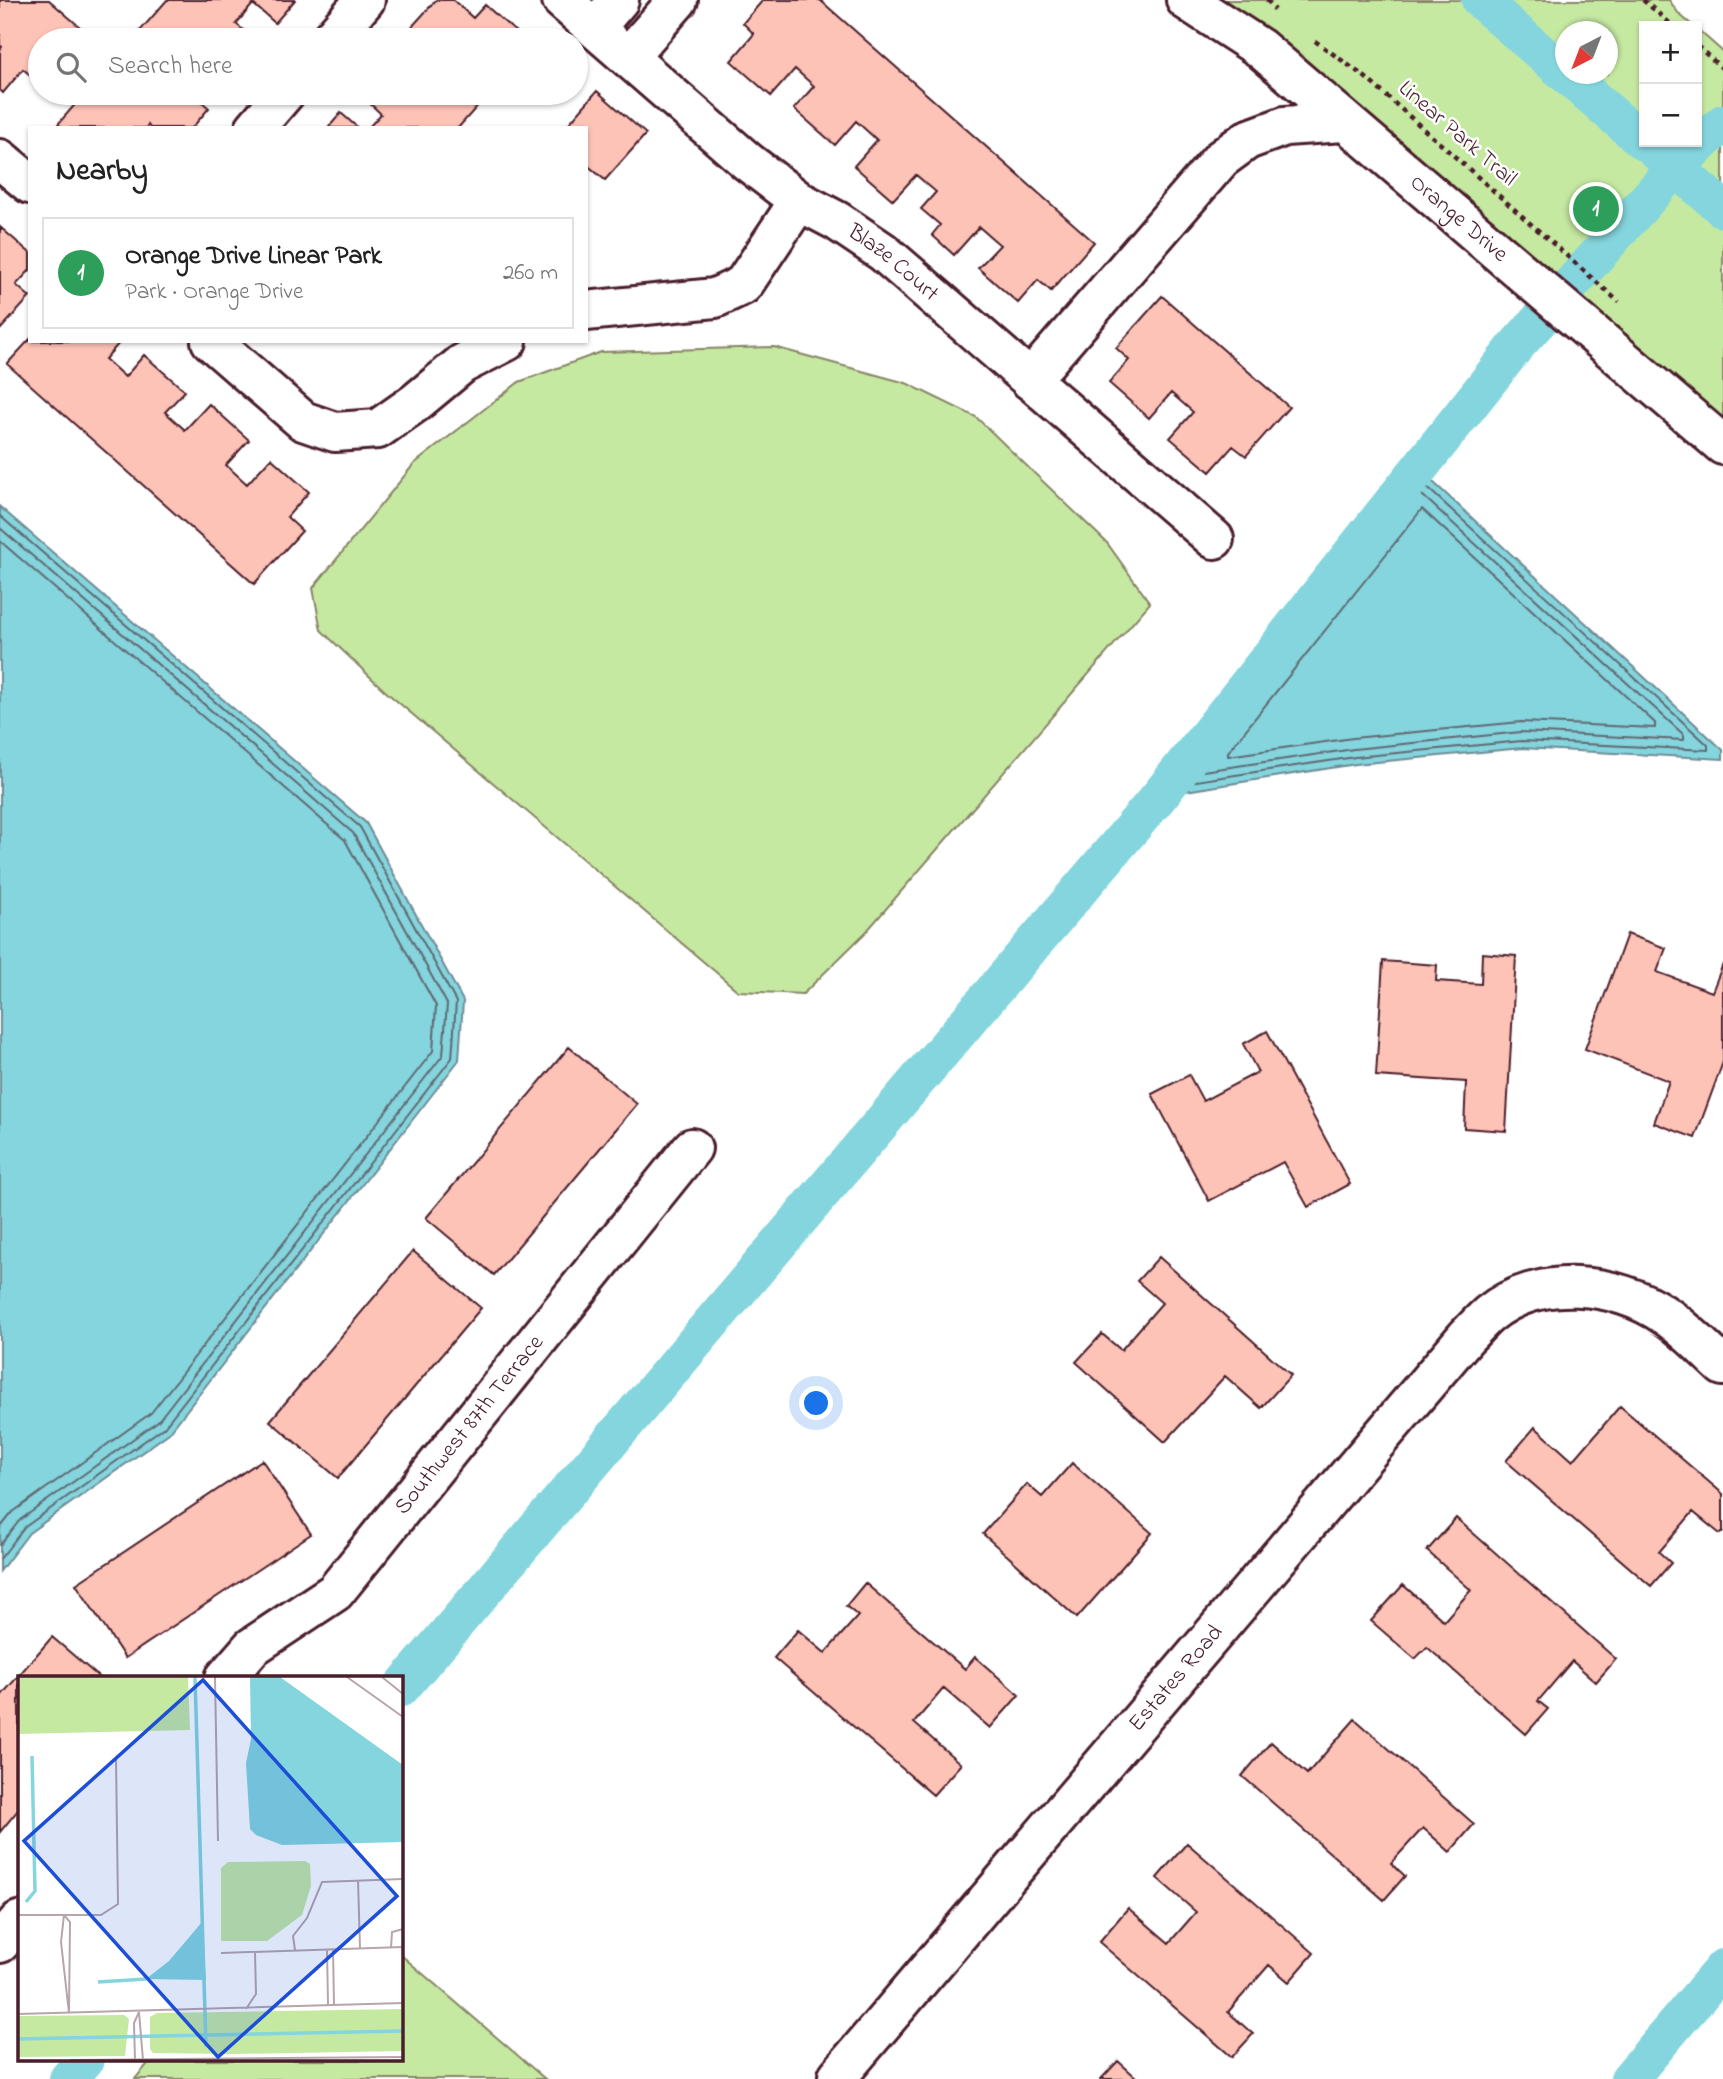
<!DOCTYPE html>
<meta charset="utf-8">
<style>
:root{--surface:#fff;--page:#f6f6f6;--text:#222;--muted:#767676;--line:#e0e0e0;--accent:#c8321e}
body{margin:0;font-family:"Indie Flower",sans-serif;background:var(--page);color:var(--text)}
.controls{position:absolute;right:21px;top:21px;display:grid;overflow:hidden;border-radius:0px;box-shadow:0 2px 5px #0004}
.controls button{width:63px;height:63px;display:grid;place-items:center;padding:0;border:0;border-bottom:2px solid var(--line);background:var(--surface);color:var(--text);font:35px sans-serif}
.compass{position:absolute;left:1555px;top:21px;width:63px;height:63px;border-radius:50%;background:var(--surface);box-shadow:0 2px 5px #0004;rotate:222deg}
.you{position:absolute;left:817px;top:1404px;width:24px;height:24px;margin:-18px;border:5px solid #fff;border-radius:50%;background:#1a73e8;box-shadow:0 0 0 10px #1a73e833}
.badge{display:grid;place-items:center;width:46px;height:46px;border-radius:50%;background:var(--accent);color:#fff;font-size:23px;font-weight:700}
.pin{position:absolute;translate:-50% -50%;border:4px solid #fff;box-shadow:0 2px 7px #0006}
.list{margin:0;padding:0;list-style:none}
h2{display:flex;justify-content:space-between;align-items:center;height:91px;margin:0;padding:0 28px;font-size:30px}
h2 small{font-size:23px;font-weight:400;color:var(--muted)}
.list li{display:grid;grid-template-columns:46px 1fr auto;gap:21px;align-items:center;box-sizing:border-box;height:112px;margin:0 14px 14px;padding:0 14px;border:2px solid var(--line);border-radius:0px}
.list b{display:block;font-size:26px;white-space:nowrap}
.list p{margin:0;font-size:23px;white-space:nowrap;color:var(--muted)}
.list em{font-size:23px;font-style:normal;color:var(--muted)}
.icon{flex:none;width:38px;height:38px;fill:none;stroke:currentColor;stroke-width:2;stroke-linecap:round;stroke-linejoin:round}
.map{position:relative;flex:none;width:1723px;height:2079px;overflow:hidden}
.search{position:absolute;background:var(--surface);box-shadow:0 2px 5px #0004;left:28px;top:28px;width:560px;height:77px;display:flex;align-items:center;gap:18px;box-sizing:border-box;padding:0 24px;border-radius:38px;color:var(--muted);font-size:26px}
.panel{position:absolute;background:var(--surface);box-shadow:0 2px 5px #0004;left:28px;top:126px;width:560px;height:217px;border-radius:0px}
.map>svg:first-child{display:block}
.green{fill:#c6e9a2;stroke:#888466;stroke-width:2;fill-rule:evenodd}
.water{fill:#84d5dd;stroke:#6d8c96;stroke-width:2}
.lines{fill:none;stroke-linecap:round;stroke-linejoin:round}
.shore{stroke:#616872;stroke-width:2}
.canal{stroke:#84d5dd;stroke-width:38}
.building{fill:#fec3b7;stroke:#4a1f2b;stroke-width:2}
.minor-casing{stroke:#4a1f2b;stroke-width:44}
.path{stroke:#4a1f2b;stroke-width:4.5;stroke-dasharray:5 5;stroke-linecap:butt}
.minor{stroke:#fff;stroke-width:38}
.labels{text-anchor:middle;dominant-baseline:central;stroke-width:5;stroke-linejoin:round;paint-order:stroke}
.street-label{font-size:23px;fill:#4a1f2b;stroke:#fff}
.inset-river{fill:none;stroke:#84d5dd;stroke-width:3.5}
.inset-road{fill:none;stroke:#b7a5aa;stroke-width:2}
.view{fill:#1d4ed8;fill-opacity:0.15;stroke:#1d4ed8;stroke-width:3.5}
.inset-edge{fill:none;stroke:#4a1f2b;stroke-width:3.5}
</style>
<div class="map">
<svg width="1723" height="2079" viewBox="0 0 1723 2079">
<rect width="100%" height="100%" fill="#fff"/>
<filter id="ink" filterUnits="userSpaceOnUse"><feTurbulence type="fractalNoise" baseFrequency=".0143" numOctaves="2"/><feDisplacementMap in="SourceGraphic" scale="14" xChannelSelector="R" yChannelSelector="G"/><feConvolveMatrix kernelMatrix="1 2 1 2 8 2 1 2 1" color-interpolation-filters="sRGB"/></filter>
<g filter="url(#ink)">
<path class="green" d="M1224 0H1669L1679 14 1693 26H1644V142H1697V29L1723 52V426ZM1566 32H1608V74H1566Z
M774 347 906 383 976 417 1107 543 1150 603 866 932 803 994 738 991 385 691 321 630 313 588 414 464 519 382 601 352Z
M401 1955 545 2079H135L151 2060H401Z"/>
<path class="water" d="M1419 469 1723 750V759L1522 748 1356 764 1160 795Z
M0 507 366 823 463 1001 459 1060 169 1433 29 1533 0 1571Z"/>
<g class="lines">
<path class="shore" d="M1420 481 1708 745V750L1522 741 1355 757 1183 783 1182 778Z
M1421 494 1684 735V740L1521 732 1354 749 1203 771V766Z
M1422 509 1655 723V728L1521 722 1353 738 1228 756V752Z
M0 516 360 827 456 1002 452 1058 164 1427 25 1527 0 1559
M0 528 353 833 447 1004 443 1055 158 1421 20 1520 0 1545
M0 541 345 840 436 1006 433 1051 151 1413 13 1512 0 1528"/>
<path class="canal" d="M1480 0 1644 142
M1656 151 1723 209
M401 1688 1160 795 1517 345 1675 168 1723 123
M68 2079 85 2060
M1629 2079 1723 1968"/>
</g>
<path class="building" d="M0 0H49L80 27 68 40H40V73L35 79 23 69 3 93 0 90V50L2 47 0 45Z
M167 0H295L275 23 253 4 236 24 255 40H132Z
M436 0H453L473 18 485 5 525 40H420L409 30Z
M763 0H820L1094 242 1051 291 1038 280 1018 303 978 268 1000 245 979 227 954 255 932 235 940 225 921 209 936 192 916 175 893 200 854 166 877 140 856 121 835 145 794 109 814 86 795 69 771 96 731 61 754 34 743 23Z
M597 91 646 134 605 180 586 164V128H565Z
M85 93H192L209 108 192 128H150L148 125 146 128H63L58 124Z
M361 93H489L458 128H368L381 114 360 94Z
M341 113 358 128H328Z
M0 227 30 253V270L16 285 30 297 0 330Z
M1162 296 1289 407 1246 456 1233 446 1210 472 1170 438 1193 412 1171 393 1149 418 1109 383 1129 360 1116 348Z
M30 339V341H121L105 359 125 377 144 355 185 391 165 412 185 430 209 404 249 440 226 465 247 484 271 458 309 492 287 517 302 531 254 584 7 364Z
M1627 934 1666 948 1657 972 1712 992 1723 964V1062L1695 1138 1654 1123 1669 1081 1585 1049Z
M1482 953 1516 956 1506 1131 1464 1128 1466 1082 1376 1076 1383 961 1437 965 1436 981 1481 984Z
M1267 1031 1350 1184 1308 1207 1283 1162 1209 1201 1152 1094 1189 1075 1203 1101 1258 1072 1243 1044Z
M569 1047 637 1104 494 1275 426 1218Z
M413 1251 481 1308 338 1478 270 1421Z
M1159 1257 1291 1375 1261 1408 1225 1376 1165 1442 1076 1362 1102 1334 1121 1350 1162 1303 1137 1281Z
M1620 1406 1723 1494V1531L1720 1534 1693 1512 1659 1552 1671 1563 1651 1586 1506 1461 1535 1427 1573 1461Z
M262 1460 311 1534 125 1658 76 1584Z
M1072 1463 1152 1533 1077 1618 983 1534 1027 1484 1042 1497Z
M1456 1518 1616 1659 1596 1682 1572 1661 1538 1701 1548 1709 1526 1734 1427 1647 1415 1659 1371 1621 1403 1585 1444 1621 1471 1590 1427 1551Z
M865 1583 965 1669 975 1657 1019 1695 990 1728 944 1688 914 1723 961 1764 933 1795 774 1658 798 1630 825 1653 858 1616 846 1606Z
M52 1637 100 1678H19V1809L0 1832V1697Z
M1355 1719 1474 1824 1450 1852 1423 1828 1391 1863 1405 1876 1384 1900 1242 1776 1271 1742 1307 1774Z
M1187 1843 1314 1953 1289 1982 1269 1965 1228 2012 1253 2034 1232 2057 1099 1942 1128 1908 1169 1943 1196 1912 1157 1878Z
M1118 2061 1138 2079H1101Z"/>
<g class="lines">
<g class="minor-casing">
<g id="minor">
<path id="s1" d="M562 0 748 162 799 201 837 221 883 252 1214 539"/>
<path id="s2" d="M1186 0 1260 48 1723 445"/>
<path d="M595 28 619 0"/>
<path d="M330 40 365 0"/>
<path d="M628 57 678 0"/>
<path d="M255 128 285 93"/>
<path d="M0 159 30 184"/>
<path d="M586 311 715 298 743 285 799 201"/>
<path d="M211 341 303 421 335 432 378 429 415 403 462 364 507 341"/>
<path d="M1030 380 1221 159 1247 140 1285 126 1344 122"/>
<path id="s3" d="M225 1678 252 1647 335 1592 692 1148"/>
<path d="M0 1943 19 1921"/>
<path id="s4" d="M838 2076 1466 1337C1474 1329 1481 1321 1489 1314 1538 1274 1616 1281 1666 1316 1687 1330 1705 1350 1723 1366"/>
</g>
</g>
<path class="path" d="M1267 0 1275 10
M1643 0 1673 26
M1315 41 1365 77 1619 302
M1697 46 1723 69"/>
<use href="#minor" class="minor"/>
</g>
</g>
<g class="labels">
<g class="street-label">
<text transform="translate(1457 134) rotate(41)">Linear Park Trail</text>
<text stroke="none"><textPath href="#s2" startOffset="350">Orange Drive</textPath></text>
<text stroke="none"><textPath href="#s1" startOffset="424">Blaze Court</textPath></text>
<text stroke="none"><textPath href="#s3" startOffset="355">Southwest 87th Terrace</textPath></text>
<text stroke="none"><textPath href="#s4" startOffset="522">Estates Road</textPath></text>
</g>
</g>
<g transform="translate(18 1676)">
<rect width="385" height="385" fill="#fff"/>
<path d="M0 1H170L172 54 0 58ZM287 185 292 188 293 210 284 239 249 265H203V192L210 186ZM385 333V375L215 378 135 377 132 373V341L139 337ZM106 339 111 343 107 380 0 381V340Z" fill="#c6e9a2"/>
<path d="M232 1H262L385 89V166L264 169 238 159 232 153 228 87 233 63ZM184 246 188 304 128 303 151 285Z" fill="#84d5dd"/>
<path class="inset-river" d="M177 1 188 371M8 226 17 215 14 80M80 306 128 303M0 363 385 355"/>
<path class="inset-road" d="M197 1 200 165M329 1 385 41M364 1 385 18M340 204 342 272M0 239H83L100 228 98 83M46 239 52 246 51 337M46 239 43 266 51 337M373 272 374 256 385 253M309 273 310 329M315 273 316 329M277 274 275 260 289 242 304 206 385 203M203 277 385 271M228 333 238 318 237 277M121 336 125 384M0 338 385 327M52 384 385 381M117 384 116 347 121 336"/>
<path class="view" d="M185 4 379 220 200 381 6 165Z"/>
<rect width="385" height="385" class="inset-edge"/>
</g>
</svg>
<div class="controls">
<button>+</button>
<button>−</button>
</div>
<svg class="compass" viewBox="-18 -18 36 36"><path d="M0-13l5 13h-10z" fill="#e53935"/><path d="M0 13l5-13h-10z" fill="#767676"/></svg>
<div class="you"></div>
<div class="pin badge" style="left:1596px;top:209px;background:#2e9e5b">1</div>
<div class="search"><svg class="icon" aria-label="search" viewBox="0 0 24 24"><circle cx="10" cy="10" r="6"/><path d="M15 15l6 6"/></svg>Search here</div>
<section class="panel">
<h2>Nearby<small></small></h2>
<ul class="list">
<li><span class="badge" style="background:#2e9e5b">1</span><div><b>Orange Drive Linear Park</b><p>Park · Orange Drive</p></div><em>260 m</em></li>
</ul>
</section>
</div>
